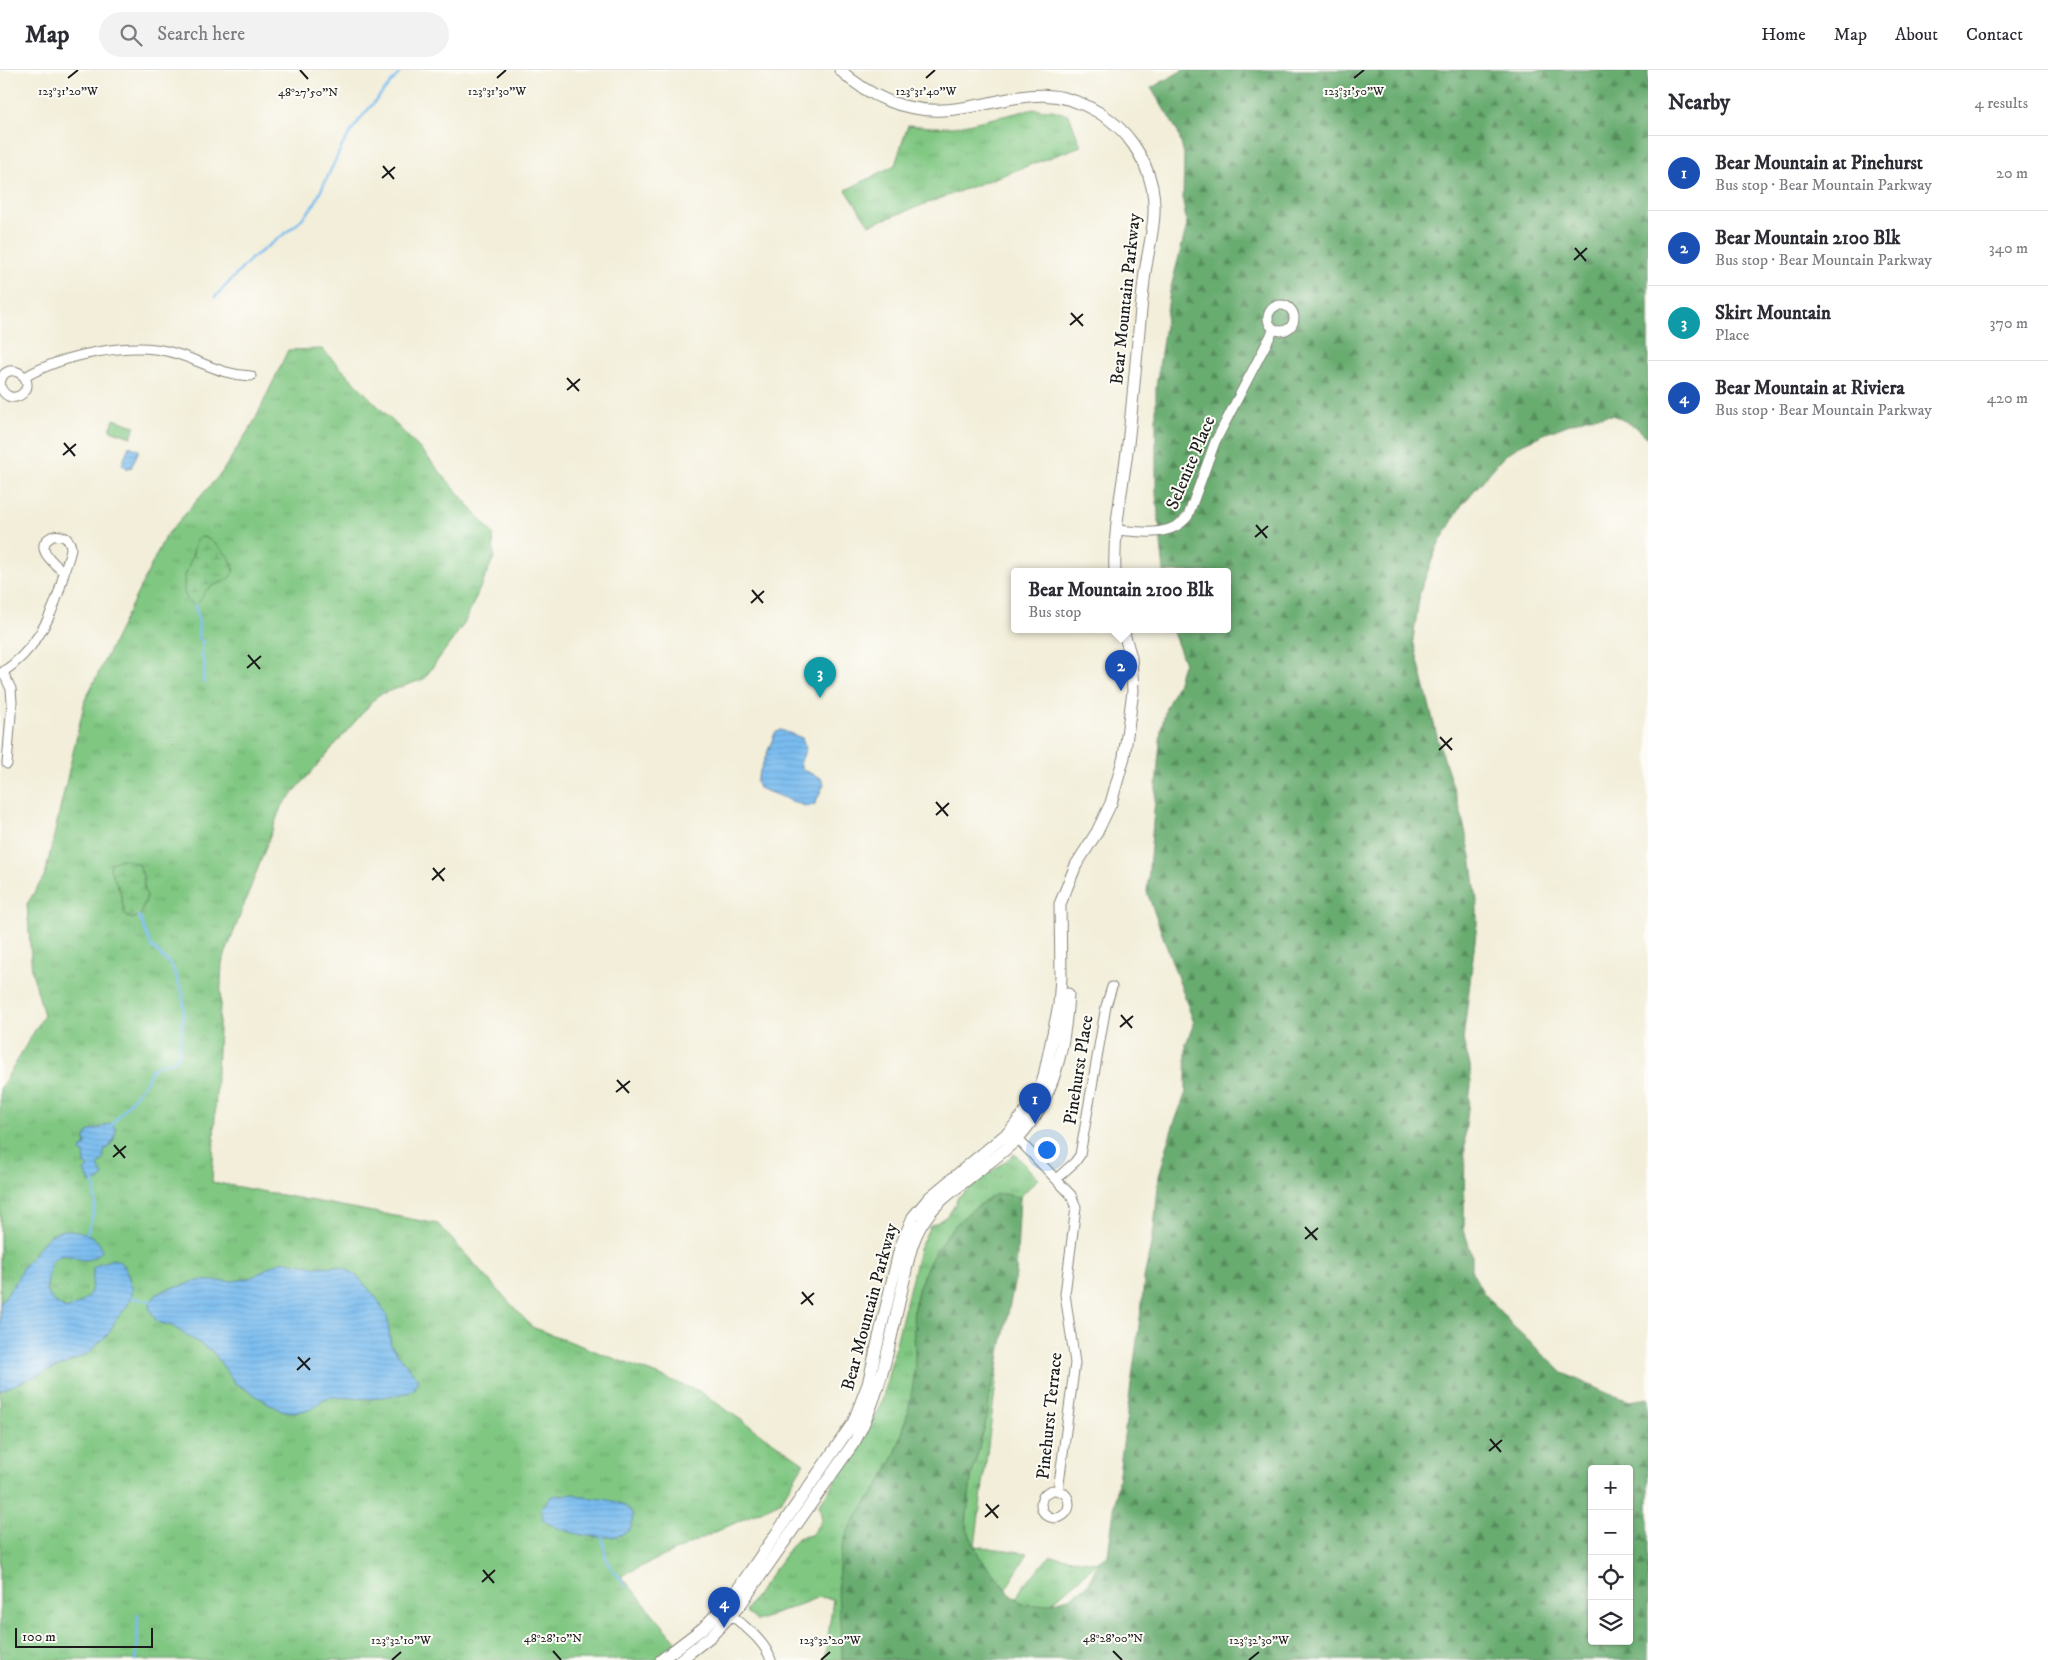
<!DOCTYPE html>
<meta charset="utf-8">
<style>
:root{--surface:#fff;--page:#f2f2f3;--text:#2b2b33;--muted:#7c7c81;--line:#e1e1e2;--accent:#1a73e8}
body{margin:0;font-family:"IM FELL DW Pica",serif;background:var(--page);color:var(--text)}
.controls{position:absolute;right:15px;bottom:15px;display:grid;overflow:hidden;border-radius:5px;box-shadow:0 1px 4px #0004}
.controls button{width:45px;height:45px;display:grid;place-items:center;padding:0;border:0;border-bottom:1px solid var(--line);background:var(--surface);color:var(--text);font:25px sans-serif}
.scale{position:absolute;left:15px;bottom:12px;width:138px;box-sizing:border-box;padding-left:5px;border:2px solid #1c1c1c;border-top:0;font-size:14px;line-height:18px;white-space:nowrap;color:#1c1c1c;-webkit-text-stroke:4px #fdfcf7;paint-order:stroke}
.you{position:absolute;left:1046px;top:1079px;width:18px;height:18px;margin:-12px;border:4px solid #fff;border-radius:50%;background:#1a73e8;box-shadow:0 0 0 8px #1a73e833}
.badge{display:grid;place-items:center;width:32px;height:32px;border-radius:50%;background:var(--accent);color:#fff;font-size:16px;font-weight:700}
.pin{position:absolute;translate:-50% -41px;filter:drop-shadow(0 1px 2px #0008)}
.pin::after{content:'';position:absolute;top:26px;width:18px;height:15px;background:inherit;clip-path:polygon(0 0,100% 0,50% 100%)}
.popup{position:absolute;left:1011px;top:498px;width:220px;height:65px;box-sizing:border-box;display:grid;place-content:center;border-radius:5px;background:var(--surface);filter:drop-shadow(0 1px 4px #0005);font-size:16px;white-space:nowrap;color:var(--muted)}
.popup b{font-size:19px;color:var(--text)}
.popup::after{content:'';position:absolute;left:50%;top:100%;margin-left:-10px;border:10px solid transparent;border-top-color:var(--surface)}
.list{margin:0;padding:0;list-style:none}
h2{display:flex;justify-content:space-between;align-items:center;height:65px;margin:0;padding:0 20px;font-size:21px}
h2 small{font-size:16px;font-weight:400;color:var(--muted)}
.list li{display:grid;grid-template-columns:32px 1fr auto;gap:15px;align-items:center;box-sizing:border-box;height:75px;padding:0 20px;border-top:1px solid var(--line)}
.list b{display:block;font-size:19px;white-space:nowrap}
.list p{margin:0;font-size:16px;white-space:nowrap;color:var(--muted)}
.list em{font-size:16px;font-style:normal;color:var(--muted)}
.icon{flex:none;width:28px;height:28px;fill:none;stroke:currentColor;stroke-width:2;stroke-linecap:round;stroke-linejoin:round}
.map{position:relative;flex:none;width:1648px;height:1590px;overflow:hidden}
header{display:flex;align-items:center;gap:30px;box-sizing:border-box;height:70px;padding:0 25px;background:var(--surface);border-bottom:1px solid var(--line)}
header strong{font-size:24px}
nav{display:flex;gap:28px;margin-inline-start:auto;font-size:18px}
.search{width:350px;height:45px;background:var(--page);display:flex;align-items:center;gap:12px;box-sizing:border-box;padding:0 18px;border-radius:28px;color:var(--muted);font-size:19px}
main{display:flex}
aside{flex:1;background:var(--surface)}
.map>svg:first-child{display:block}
.grass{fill:url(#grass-tufts);stroke:#4e724f}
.forest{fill:url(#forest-firs);stroke:#426446;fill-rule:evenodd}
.wetland{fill:url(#wetland-marsh);stroke:#4e724f}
.garden{fill:#80c782;stroke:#4e724f}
.water{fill:url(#water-rules);stroke:#4a6c86}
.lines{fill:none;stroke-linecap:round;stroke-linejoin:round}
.stream{stroke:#79bcef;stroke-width:2.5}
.street-casing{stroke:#87857a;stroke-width:11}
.secondary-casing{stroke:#87857a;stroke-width:13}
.street{stroke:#fff;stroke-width:9}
.secondary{stroke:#fff;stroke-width:11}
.ticks{fill:none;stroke:#1c1c1c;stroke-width:2}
.labels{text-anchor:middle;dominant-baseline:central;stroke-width:4;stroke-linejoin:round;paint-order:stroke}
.street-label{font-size:18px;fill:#1c1c1c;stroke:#fdfcf7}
.ticks-label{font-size:12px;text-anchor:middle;fill:#1c1c1c;stroke:#fdfcf7;stroke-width:4;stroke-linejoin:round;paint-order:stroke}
</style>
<header>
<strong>Map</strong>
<div class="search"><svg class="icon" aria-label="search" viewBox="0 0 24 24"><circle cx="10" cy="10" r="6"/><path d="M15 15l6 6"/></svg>Search here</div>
<nav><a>Home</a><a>Map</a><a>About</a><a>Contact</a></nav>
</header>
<main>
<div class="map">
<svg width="1648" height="1590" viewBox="0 0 1648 1590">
<defs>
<pattern id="grass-tufts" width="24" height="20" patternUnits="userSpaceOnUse" patternTransform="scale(1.25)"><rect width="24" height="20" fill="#80c782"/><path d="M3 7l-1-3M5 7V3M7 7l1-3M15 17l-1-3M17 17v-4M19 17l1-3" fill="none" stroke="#6eaa70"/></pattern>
<pattern id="forest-firs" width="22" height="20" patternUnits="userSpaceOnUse" patternTransform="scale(1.25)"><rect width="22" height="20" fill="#68ac70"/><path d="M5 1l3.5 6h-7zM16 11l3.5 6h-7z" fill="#558b5b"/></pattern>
<pattern id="wetland-marsh" width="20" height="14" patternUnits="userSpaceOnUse" patternTransform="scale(1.25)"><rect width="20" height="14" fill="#80c782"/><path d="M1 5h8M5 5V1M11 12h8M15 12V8" fill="none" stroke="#6eaa70"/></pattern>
<pattern id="water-rules" width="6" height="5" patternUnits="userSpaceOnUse" patternTransform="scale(1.25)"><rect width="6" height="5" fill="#79bcef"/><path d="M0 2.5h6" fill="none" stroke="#68a1cc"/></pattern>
</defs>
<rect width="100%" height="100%" fill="#fdfcf7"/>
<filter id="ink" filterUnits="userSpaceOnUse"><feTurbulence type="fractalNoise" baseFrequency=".02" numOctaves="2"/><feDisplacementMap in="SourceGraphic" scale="10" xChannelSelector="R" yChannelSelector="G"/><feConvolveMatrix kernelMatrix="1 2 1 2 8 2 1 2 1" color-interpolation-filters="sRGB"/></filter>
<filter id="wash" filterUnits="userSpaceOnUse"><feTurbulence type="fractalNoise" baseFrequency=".0096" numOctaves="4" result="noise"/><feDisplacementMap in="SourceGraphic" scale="20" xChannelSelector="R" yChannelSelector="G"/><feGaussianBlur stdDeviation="1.12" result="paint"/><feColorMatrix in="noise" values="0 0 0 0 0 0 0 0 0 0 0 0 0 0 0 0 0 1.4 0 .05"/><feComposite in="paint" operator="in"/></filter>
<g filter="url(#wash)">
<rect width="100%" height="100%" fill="#f2eed9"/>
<path class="grass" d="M1034 39 1052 40 1069 45 1081 76 869 155 846 120 895 95 908 55 931 57H954Z
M322 279 424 383 493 464 494 487 464 554 424 609 378 625 281 737 222 893 212 1112 438 1154 532 1257 699 1321 804 1393 780 1432 621 1506 692 1590H0V1019L44 945 32 902 27 834 45 805 85 630 165 467 222 402 255 350 288 280Z
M1015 1084 1038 1109 1020 1127 975 1476 1028 1483 999 1530 936 1590H825L833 1529 819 1527 757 1551 745 1541 797 1468 811 1465 822 1450 819 1435 865 1366 882 1331 919 1179 930 1156C943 1150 954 1142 957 1128Z
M1050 1486 1098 1492 1027 1555 1010 1539 1023 1516Z"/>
<path class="forest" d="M1183 0H1648V368L1636 357 1613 345 1588 347 1544 364 1522 374 1504 386 1461 436 1437 477 1420 522 1413 570 1438 670 1460 738 1471 786 1477 831V854L1463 970 1470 995 1471 1016 1465 1063 1464 1160 1472 1185V1202L1483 1222 1513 1256 1563 1303 1609 1324 1630 1331 1648 1328V1590H842C842 1550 831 1504 846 1466 852 1450 863 1438 873 1424 886 1404 897 1383 903 1360 910 1336 915 1309 915 1285 915 1267 911 1250 915 1232 924 1193 949 1152 984 1132 988 1129 993 1125 997 1124 1004 1123 1014 1126 1020 1127L1016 1204 997 1298 990 1322 988 1344 971 1409 966 1456 979 1486 1008 1522 1025 1535 1048 1534 1071 1527 1089 1513 1098 1492 1108 1485 1142 1233 1144 1208 1154 1159 1159 1106 1172 1059 1186 1022V974L1194 953 1147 822 1161 660 1166 638 1177 615 1184 591 1172 560H1227V502H1164L1156 423V317L1170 221 1187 155 1183 132 1184 84 1178 62 1151 18ZM1592 1399H1629V1571H1592Z"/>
<path class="wetland" d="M204 467C215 472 243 494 230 507 224 513 216 513 209 518 203 522 202 531 195 535 177 527 185 505 190 492 193 484 194 476 197 468Z
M122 789 139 794 144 809V819L147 826 141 844 134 849 129 848 125 845 120 821 110 799 111 793Z"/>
<path class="garden" d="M114 349 135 356 131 367 110 360Z"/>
<path class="water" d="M129 376 139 380 131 398 129 397 128 399 122 394Z
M781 660 802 668 806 678 800 694 803 700 821 708 824 714 815 734 807 737 759 718 756 711 775 663Z
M110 1054 116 1058C116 1066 113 1073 107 1079L105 1078 103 1089 98 1096 103 1106 100 1110 91 1113 84 1101 88 1098 85 1095 84 1083 80 1082 81 1079 86 1075 85 1068 88 1062Z
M63 1160C77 1160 99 1163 102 1181 80 1204 70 1173 51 1192L46 1221 54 1232 66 1239C91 1231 93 1223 93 1198L99 1194 113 1189 119 1191 125 1197 133 1220 128 1235 115 1251 110 1262 89 1283 77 1289 0 1321V1233L15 1213 23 1197 46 1169 52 1164Z
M287 1191 317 1197 335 1196 347 1199 360 1209 378 1230 387 1246 391 1275 418 1309 415 1318 408 1323 371 1329 331 1327 324 1329 310 1340 293 1342 280 1340 235 1313 213 1282 172 1256 157 1252 149 1238C153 1221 166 1220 181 1216 187 1214 193 1211 199 1211 215 1210 230 1213 245 1209 261 1206 268 1193 287 1191Z
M574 1424C593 1432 621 1424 633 1445 632 1450 632 1456 629 1460 614 1476 558 1462 543 1450L541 1438 552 1426Z"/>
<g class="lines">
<path class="stream" d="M215 227 251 189 296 155 308 142 315 133 344 72 360 49 402 0
M195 535 199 553 198 566 203 573 202 587 205 595 203 613
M111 1056 147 1010 152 999 164 993H171L179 985 184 941 183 924 172 896 152 877 139 846
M87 1163C95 1140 97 1135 94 1111
M131 1227 141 1230
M146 1230 151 1231
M602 1467 607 1492 626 1516
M136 1590C139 1573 137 1562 138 1545"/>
</g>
</g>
<g filter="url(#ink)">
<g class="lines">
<g class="street-casing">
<path id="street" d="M1268 248a13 13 0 1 1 26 0a13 13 0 1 1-26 0Z
M25 307C62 285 132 270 174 283 202 291 220 305 251 306
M0 314C4 286 40 309 22 324 13 331 4 326 0 316
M1116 460C1141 462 1171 468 1188 446L1215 372 1274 259
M3 602 11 619 12 632 7 694
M0 604C36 581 55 542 64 503 66 494 71 485 71 477 69 465 55 462 47 470 36 481 57 495 64 503
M1014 1065 1071 1125 1076 1137 1065 1224 1075 1293 1058 1421
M1056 1109 1075 1092 1080 1085 1106 936 1112 917
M1041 1434a14 14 0 1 1 28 0a14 14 0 1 1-28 0Z
M727 1541C743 1556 764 1569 771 1590"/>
</g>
<g class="secondary-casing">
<path id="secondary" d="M840 0C868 26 904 42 943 40 1002 37 1039 7 1098 42 1126 58 1145 86 1152 117 1159 149 1147 179 1144 211 1138 265 1134 320 1128 374 1123 416 1113 459 1115 502
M661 1590 703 1558 731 1529 853 1353 868 1314 900 1178 913 1147 930 1127 1010 1061 1026 1041 1038 1021 1044 1006 1059 935 1061 907 1060 834 1076 795 1097 762 1111 733 1124 687 1133 621 1131 587 1123 560
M680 1590 711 1566 740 1535 855 1371C881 1324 890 1271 902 1219 907 1197 910 1173 922 1154 935 1132 958 1117 977 1102 991 1091 1006 1080 1018 1068 1055 1028 1065 976 1068 924"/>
</g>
<use href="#street" class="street"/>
<use href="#secondary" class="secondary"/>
</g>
</g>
<path class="ticks" d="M300 0 308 9M68 8 78 0M497 8 506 0M926 8 935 0M1354 8 1364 0M383 96 394 109M382 108 395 97M1575 178 1586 191M1574 190 1587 178M1071 243 1083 256M1070 255 1083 244M567 308 579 321M567 320 580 309M64 373 75 386M63 385 76 374M1256 455 1267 468M1255 467 1268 456M752 520 763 533M751 533 764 521M248 585 260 599M247 598 261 586M1440 667 1452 680M1439 680 1452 668M936 732 948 746M936 745 949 733M433 798 444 811M432 810 445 798M1121 945 1132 958M1120 957 1133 946M617 1010 629 1023M616 1022 630 1011M114 1075 125 1088M113 1087 126 1076M1305 1157 1317 1170M1305 1169 1318 1158M802 1222 813 1235M801 1234 814 1223M298 1287 310 1300M297 1300 310 1288M1490 1369 1501 1382M1489 1381 1502 1370M986 1434 998 1448M985 1447 999 1435M483 1500 494 1513M482 1512 495 1500M553 1581 561 1590M1113 1581 1122 1590M392 1590 401 1582M821 1590 830 1582M1249 1590 1259 1582"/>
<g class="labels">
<g class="street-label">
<text transform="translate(1126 229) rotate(-84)">Bear Mountain Parkway</text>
<text transform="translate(1191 393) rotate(-67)">Selenite Place</text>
<text transform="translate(1079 1000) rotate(-81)">Pinehurst Place</text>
<text transform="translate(870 1237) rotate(-75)">Bear Mountain Parkway</text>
<text transform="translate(1050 1346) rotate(-84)">Pinehurst Terrace</text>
</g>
</g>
<g class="ticks-label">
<text x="68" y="25">123°31'20"W</text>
<text x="497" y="25">123°31'30"W</text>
<text x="926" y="25">123°31'40"W</text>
<text x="1354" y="25">123°31'50"W</text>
<text x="308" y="26">48°27'50"N</text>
<text x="553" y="1572">48°28'10"N</text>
<text x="1113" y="1572">48°28'00"N</text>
<text x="401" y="1574">123°32'10"W</text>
<text x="830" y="1574">123°32'20"W</text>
<text x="1259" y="1574">123°32'30"W</text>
</g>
</svg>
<div class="controls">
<button>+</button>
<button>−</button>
<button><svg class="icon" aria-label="locate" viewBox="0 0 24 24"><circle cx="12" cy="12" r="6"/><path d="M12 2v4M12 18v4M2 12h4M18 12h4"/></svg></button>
<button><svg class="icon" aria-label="layers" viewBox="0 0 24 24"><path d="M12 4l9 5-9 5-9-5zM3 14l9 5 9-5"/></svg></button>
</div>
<div class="scale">100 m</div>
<div class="you"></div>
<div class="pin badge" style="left:1035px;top:1054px;background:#1a4fb4">1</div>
<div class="pin badge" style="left:1121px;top:621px;background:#1a4fb4">2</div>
<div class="popup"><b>Bear Mountain 2100 Blk</b>Bus stop</div>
<div class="pin badge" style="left:820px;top:628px;background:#0f9aa8">3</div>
<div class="pin badge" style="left:724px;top:1558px;background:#1a4fb4">4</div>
</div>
<aside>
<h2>Nearby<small>4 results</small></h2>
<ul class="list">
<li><span class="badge" style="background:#1a4fb4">1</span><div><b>Bear Mountain at Pinehurst</b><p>Bus stop · Bear Mountain Parkway</p></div><em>20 m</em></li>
<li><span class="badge" style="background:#1a4fb4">2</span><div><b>Bear Mountain 2100 Blk</b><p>Bus stop · Bear Mountain Parkway</p></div><em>340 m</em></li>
<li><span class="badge" style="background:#0f9aa8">3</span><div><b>Skirt Mountain</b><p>Place</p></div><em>370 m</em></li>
<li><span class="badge" style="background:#1a4fb4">4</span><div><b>Bear Mountain at Riviera</b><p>Bus stop · Bear Mountain Parkway</p></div><em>420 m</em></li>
</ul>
</aside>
</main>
